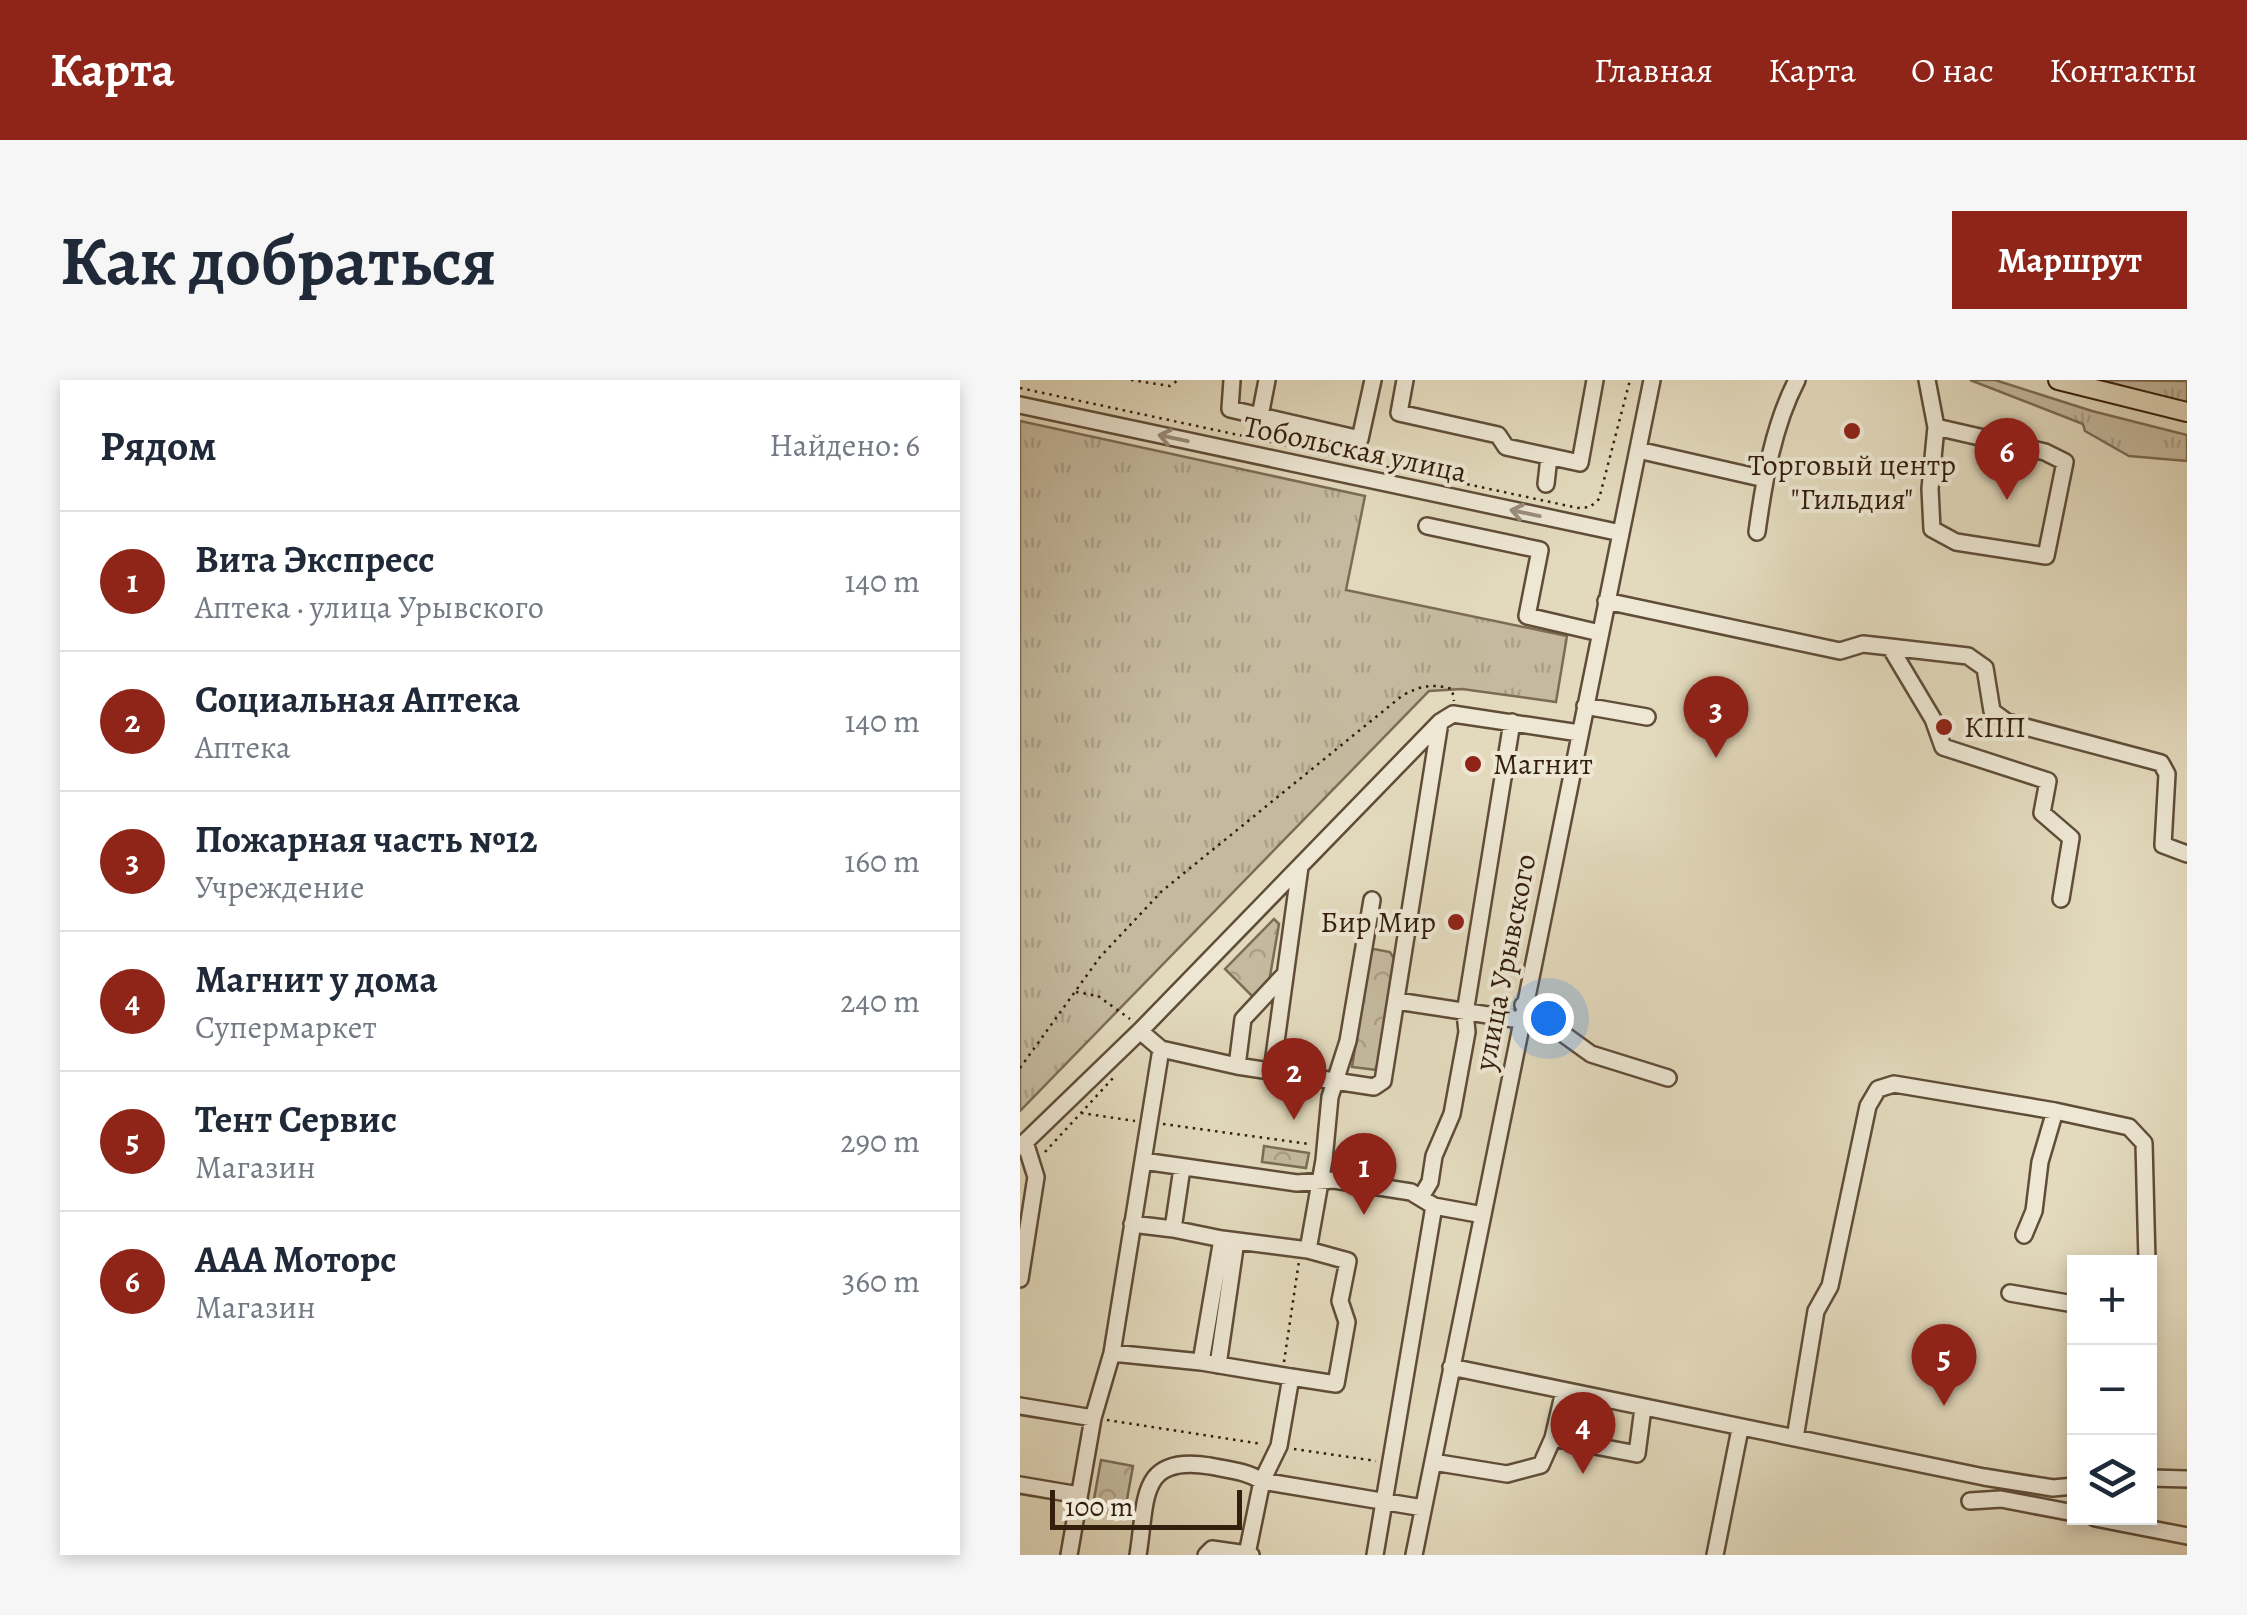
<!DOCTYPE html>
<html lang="ru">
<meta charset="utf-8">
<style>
:root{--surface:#fff;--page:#f6f6f7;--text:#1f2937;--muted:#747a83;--line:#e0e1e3;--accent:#8f2418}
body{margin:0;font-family:Alegreya,serif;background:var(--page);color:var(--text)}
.controls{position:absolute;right:30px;bottom:30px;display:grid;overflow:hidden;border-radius:0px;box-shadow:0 5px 15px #0003}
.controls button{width:90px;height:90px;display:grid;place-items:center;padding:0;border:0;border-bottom:2px solid var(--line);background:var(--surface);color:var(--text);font:50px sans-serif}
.scale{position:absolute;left:30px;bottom:25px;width:192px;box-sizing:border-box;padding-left:10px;border:5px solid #341e0c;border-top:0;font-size:28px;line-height:35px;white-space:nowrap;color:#341e0c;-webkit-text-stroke:8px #ede7d4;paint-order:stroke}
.you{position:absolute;left:528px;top:638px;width:35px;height:35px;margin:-25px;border:8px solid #fff;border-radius:50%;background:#1a73e8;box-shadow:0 0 0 15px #1a73e833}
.badge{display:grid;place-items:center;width:65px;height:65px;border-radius:50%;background:var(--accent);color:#fff;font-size:32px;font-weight:700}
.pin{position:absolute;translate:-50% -82px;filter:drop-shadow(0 2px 5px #0008)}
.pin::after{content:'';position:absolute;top:52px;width:35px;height:30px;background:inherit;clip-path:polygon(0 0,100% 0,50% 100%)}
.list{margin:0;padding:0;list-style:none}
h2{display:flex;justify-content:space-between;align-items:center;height:130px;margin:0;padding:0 40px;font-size:42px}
h2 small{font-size:32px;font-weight:400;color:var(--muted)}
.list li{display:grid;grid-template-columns:65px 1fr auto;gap:30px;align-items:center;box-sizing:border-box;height:140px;padding:0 40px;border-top:2px solid var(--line)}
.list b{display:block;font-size:38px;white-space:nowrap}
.list p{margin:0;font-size:32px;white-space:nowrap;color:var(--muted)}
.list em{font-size:32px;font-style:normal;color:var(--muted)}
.icon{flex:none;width:55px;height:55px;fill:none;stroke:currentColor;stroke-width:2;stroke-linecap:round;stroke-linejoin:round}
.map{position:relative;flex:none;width:1167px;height:1175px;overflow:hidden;border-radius:0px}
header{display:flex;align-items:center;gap:60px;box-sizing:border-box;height:140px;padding:0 50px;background:var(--accent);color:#fff}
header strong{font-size:48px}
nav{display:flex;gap:55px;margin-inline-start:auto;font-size:35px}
.intro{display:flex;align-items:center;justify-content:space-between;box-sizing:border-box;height:240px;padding:0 60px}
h1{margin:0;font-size:70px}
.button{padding:25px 45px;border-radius:0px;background:var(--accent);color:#fff;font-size:35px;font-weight:700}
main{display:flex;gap:60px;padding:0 60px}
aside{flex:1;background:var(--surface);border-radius:0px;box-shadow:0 5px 15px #0003}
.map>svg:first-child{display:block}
.grass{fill:url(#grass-tufts);stroke:#7c6c56;stroke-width:2.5}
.forest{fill:url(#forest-crowns);stroke:#7c6c56;stroke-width:2.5}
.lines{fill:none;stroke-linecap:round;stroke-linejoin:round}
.minor-casing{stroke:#604d38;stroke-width:20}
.major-casing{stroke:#341e0c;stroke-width:22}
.path{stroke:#341e0c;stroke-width:2.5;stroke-dasharray:2.5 5;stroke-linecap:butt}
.minor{stroke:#ede7d4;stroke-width:15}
.major{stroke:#e3dabd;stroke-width:18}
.oneway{stroke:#9a8d7a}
.poi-dot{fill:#8f2418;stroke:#ede7d4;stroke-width:4}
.labels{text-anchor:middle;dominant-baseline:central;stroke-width:8;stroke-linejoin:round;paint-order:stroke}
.street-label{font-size:30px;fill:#341e0c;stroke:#ede7d4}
.poi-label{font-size:30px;fill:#341e0c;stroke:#ede7d4;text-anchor:start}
</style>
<header>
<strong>Карта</strong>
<nav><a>Главная</a><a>Карта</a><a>О нас</a><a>Контакты</a></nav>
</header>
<div class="intro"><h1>Как добраться</h1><a class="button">Маршрут</a></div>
<main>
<aside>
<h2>Рядом<small>Найдено: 6</small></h2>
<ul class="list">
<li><span class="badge">1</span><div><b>Вита Экспресс</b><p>Аптека · улица Урывского</p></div><em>140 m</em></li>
<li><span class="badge">2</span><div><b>Социальная Аптека</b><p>Аптека</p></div><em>140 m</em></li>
<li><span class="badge">3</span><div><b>Пожарная часть №12</b><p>Учреждение</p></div><em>160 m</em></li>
<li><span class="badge">4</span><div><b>Магнит у дома</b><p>Супермаркет</p></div><em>240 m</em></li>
<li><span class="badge">5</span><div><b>Тент Сервис</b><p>Магазин</p></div><em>290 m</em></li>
<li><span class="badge">6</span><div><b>ААА Моторс</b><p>Магазин</p></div><em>360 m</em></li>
</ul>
</aside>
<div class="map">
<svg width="1167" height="1175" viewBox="0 0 1167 1175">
<defs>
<pattern id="grass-tufts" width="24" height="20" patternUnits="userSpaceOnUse" patternTransform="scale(2.5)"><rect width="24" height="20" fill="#c5ba9f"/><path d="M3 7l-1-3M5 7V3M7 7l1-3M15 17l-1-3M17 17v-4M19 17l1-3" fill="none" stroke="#aa9f88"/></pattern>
<pattern id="forest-crowns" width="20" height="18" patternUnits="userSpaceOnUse" patternTransform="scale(2.5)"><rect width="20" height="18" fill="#c5ba9f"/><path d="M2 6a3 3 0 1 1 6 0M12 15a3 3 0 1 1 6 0" fill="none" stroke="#aa9f88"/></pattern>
</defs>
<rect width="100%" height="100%" fill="#e3dabd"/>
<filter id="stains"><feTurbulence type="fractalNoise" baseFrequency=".002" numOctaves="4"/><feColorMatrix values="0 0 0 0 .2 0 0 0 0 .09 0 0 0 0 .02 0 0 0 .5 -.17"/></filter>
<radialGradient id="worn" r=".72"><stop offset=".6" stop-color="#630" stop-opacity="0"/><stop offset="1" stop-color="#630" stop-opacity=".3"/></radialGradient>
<path class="grass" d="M950 0H975L1072 31 1167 55V81L1109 76 1065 51 1063 44Z
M1084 0 1167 1V23L1095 4Z
M0 41 345 116 326 210 547 256 536 322 442 309 409 311 0 731Z"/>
<path class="forest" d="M254 539 259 544 249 602 233 617 205 589Z
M354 569 370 572 374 579 357 690 332 687 350 572Z
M244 766 289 773 286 788 242 782Z
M81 1080 113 1086 104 1136 72 1130Z"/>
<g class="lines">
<g class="minor-casing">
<path id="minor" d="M212 0 210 29 340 59 353 0
M385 0 379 33 478 55 486 67 560 83 575 0
M907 0 916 47 910 109 912 149 936 162 1026 176 1045 82 1025 72 916 47
M0 25 601 153
M240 36 247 0
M618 70 745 99
M526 104 529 77
M407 146 520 170 507 236 580 253
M737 152C744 101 753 46 777 0
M586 221 820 271 843 264 870 267 913 339 923 367 1028 401 1022 433 1051 458 1041 519
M870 267 948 276 965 288 972 331 987 342 1141 383 1147 394 1143 465 1167 474
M565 326 627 337
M377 621 500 640
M503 625 571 674 648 698
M120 651 141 669 217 686 354 707 363 701 420 342
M217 686 223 639 265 594
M252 691 280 487
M0 767 120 651 420 342 433 334 559 353
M123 781 277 803 314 800 391 812 414 826 463 835
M162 788 153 849 202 859 288 870 304 780 310 717 328 661 352 520
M401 817 410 802 414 776 432 734 447 652 445 633 492 342
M112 844 153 849
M1004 855 1014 831 1020 782 1035 731
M0 899 16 797 5 762
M990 913 1054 924
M92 973 181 982 271 997 259 1066 242 1101 227 1174 231 1175
M181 982 202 859
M198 985 216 861
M431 987 964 1097 1033 1108 1054 1106
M271 997 316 1004 327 942 320 921 328 881 288 870
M0 1026 73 1038
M533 1058 617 1074 623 1028
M775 1058 796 931 810 906 848 726 858 709 874 704 1035 731 1109 747 1124 763 1127 882
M413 1082 487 1094 521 1085 533 1058 544 1011
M1130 1098 1167 1099
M0 1105 59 1115
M950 1121 981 1119 1054 1133
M1075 1138 1167 1156
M49 1175 73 1038 92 973 141 669
M118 1175C127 1120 118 1074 190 1086 209 1090 226 1091 242 1101L403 1128
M186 1175 192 1169 227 1174
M355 1175 414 826
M394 1175 632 0
M695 1175 720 1049"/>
</g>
<g class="major-casing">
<path id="major" d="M1038 0 1167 32"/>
</g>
<path class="path" d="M111 0 150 6 158 0
M0 8 558 128 570 127 579 119 610 0
M56 612 78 616 110 639
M0 688 80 577 142 511 383 315C401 306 412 303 432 309L434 321
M61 733 115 741
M143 744 289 764
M25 772 94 697
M264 982 279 881
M87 1040 242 1064
M274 1069 356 1081"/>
<use href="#minor" class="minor"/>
<use href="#major" class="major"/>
</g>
<defs><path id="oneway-shaft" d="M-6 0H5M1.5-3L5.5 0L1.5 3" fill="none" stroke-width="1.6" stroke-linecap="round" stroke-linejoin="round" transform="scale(2.5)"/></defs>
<g class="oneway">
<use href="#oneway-shaft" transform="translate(153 58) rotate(-168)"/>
<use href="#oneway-shaft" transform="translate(505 133) rotate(-168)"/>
</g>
<g class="poi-dot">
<circle cx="832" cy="51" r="10"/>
<circle cx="924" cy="347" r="10"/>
<circle cx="453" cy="384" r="10"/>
<circle cx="436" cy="542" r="10"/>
</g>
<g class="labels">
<g class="street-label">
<text transform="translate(335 69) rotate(12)">Тобольская улица</text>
<text transform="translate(485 582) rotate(-79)">улица Урывского</text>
</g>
<g class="poi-label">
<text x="832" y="85" text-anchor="middle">Торговый центр<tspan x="832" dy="34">"Гильдия"</tspan></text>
<text x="944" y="347">КПП</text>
<text x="473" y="384">Магнит</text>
<text x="416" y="542" text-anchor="end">Бир Мир</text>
</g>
</g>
<rect width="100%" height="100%" filter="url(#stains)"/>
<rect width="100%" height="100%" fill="url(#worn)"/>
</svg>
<div class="controls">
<button>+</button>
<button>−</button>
<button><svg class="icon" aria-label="layers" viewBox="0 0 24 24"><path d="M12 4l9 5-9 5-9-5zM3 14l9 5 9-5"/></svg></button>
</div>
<div class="scale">100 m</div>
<div class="you"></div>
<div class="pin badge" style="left:344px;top:835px">1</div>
<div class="pin badge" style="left:274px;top:740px">2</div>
<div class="pin badge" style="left:696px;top:378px">3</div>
<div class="pin badge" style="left:563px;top:1094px">4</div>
<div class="pin badge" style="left:924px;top:1026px">5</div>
<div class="pin badge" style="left:987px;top:120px">6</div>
</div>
</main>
